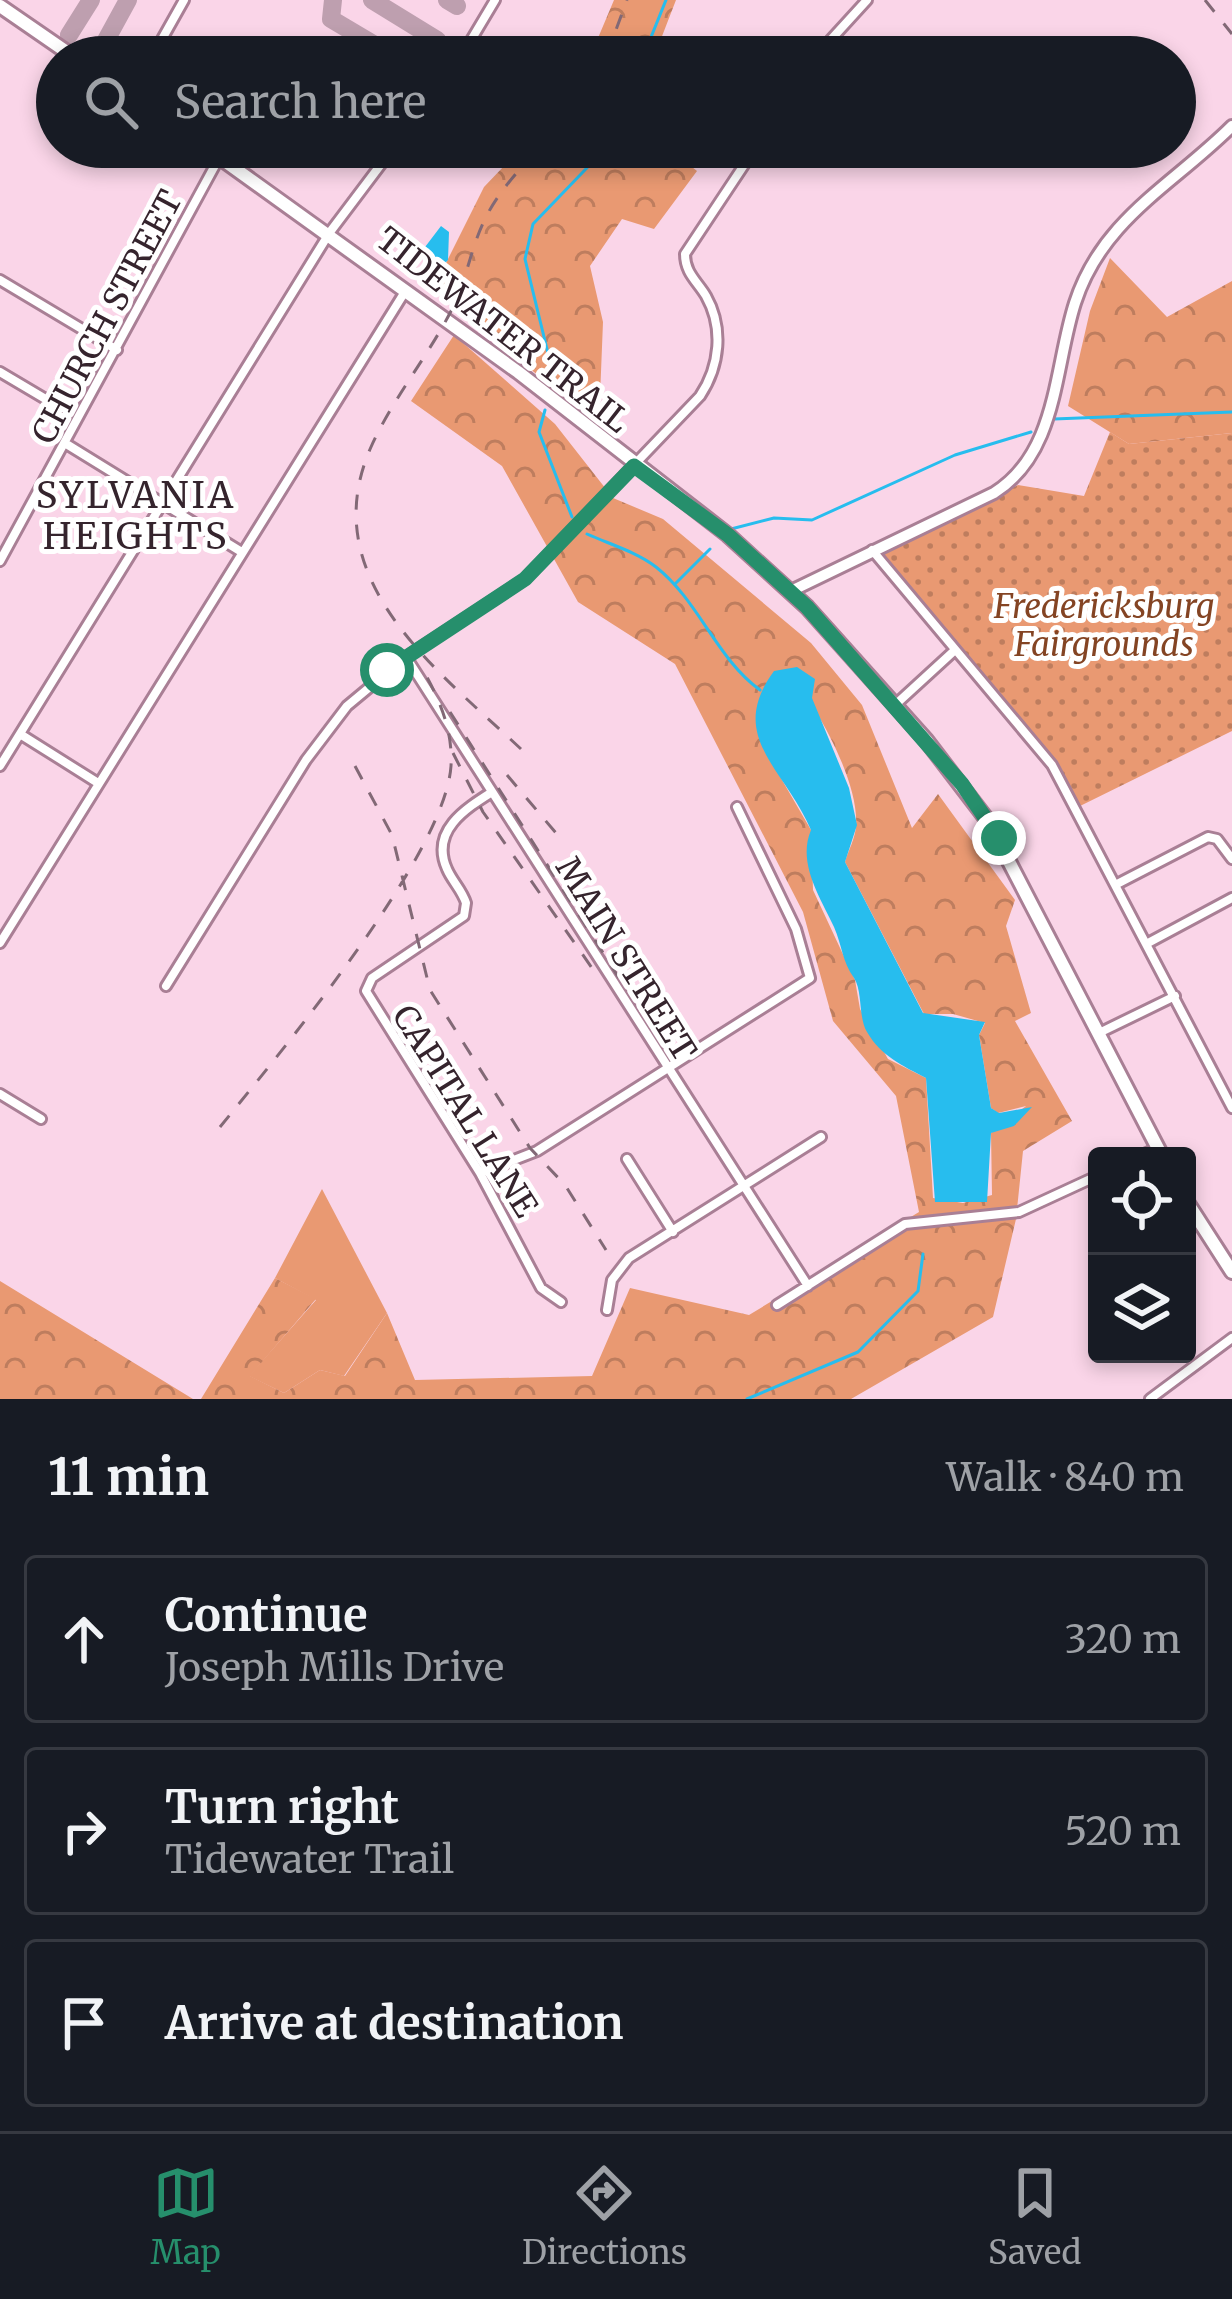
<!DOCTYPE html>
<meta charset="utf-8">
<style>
:root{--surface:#171b24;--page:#20242c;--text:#f1f3f6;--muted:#9ea1a6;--line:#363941;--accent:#268f6c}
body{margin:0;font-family:Merriweather,serif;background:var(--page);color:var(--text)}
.controls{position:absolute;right:36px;bottom:36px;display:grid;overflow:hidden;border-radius:12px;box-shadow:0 6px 18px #0003}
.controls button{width:108px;height:108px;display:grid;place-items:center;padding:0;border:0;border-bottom:3px solid var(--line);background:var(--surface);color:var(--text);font:60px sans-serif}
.stop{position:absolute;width:36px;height:36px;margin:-27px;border:9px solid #268f6c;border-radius:50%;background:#fff}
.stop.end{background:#268f6c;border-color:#fff;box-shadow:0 3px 12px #0008}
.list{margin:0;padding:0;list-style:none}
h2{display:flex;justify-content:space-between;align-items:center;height:156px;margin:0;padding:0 48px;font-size:51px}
h2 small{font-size:39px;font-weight:400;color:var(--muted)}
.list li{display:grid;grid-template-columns:78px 1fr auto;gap:36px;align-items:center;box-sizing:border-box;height:168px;margin:0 24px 24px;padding:0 24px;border:3px solid var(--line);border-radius:12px}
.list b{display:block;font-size:45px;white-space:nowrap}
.list p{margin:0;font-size:39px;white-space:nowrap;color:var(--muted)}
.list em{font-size:39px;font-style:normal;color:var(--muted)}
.icon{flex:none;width:66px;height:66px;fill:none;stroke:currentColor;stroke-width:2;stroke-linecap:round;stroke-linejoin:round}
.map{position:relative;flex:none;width:1232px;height:1399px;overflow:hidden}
.search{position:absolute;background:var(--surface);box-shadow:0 6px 18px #0003;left:36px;right:36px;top:36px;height:132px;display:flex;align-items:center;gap:30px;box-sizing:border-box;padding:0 42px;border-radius:66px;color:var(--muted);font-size:45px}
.sheet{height:732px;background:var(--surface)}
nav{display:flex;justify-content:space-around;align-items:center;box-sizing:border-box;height:168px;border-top:3px solid var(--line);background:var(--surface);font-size:33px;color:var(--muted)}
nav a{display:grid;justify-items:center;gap:6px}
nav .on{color:var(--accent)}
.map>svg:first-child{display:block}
.green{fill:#e99972}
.forest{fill:url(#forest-crowns);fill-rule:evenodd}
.park{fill:url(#park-dots)}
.water{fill:#27bdee}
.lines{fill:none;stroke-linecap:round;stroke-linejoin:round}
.stream{stroke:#27bdee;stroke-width:3}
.taxiway{stroke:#be9faf;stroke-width:18}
.street-casing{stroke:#a97f95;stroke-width:14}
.secondary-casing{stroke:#a97f95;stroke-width:16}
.primary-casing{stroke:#a97f95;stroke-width:18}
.street{stroke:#fff;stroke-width:8}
.secondary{stroke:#fff;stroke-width:10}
.primary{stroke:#fff;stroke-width:12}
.rail{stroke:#826976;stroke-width:3;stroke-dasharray:15 15;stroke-linecap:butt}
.route{stroke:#268f6c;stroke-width:15}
.labels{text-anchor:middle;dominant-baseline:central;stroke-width:10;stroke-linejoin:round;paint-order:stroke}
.street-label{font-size:33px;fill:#35242d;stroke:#fff}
.park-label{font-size:33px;font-style:italic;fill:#844423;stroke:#fff}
.neighbourhood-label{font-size:36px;letter-spacing:3px;fill:#35242d;stroke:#fff}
</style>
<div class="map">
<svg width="1232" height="1399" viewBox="0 0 1232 1399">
<defs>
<pattern id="forest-crowns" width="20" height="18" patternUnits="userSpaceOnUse" patternTransform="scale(3)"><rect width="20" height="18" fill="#e99972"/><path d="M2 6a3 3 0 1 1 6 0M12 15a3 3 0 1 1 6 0" fill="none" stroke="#be7d5e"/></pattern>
<pattern id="park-dots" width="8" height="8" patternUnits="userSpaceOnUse" patternTransform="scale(3)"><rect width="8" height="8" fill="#e99972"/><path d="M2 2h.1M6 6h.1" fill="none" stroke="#be7d5e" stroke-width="1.8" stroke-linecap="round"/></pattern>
</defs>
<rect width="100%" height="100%" fill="#fad5e8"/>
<path class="green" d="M322 1189 387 1313 344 1376 320 1370 284 1393 249 1376 316 1300 275 1278Z"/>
<path class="forest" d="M614 0H676L654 57H590Z
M522 147H667L697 171 654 229 622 219 590 266 603 322 599 422 456 312 436 283 484 187Z
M1110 258 1167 317 1232 281V433L1129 444 1068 406 1090 311Z
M454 335 555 424 613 498 663 519 811 643 862 705 912 828 938 794 1015 900 1006 926 1031 1013 1015 1021 1072 1121 1023 1151 1016 1219 993 1317 851 1399H201L275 1278 316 1299 250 1376 284 1393 320 1370 345 1376 387 1313 415 1380 592 1376 630 1288 749 1315 919 1212 896 1096 833 1021 803 912 675 664 578 602 502 466 411 401ZM774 671H786C815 701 859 781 856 825 856 837 848 851 845 862L924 1014H953L985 1023 979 1035 991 1108 998 1113 1026 1106 991 1133 992 1195 963 1203 933 1198 926 1078 888 1059 860 1009 855 980 813 890 811 830 771 761Z
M0 1281 193 1399H0Z"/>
<path class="park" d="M1110 432 1129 444 1232 433V731L1076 808 1062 781 879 554 1018 485 1084 496Z"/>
<path class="water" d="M441 226 449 232 448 260 436 273 427 267 422 251Z
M797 667 815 679 812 698 849 788 857 825 845 862 923 1013 985 1022 979 1035 991 1108 999 1113 1032 1107 1014 1126 991 1133 987 1202H935L926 1078C903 1066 881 1056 867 1032 858 1017 863 992 854 978 842 961 842 945 834 927 820 897 797 863 811 830 784 767 726 737 774 671Z"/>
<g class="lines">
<path class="stream" d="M643 57 666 0
M555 382 525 259 533 224 607 147
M545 410 539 432 572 517
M1054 419 1232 412
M731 529 774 518 812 520 955 455 1031 432
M587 534C609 544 637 552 656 567 699 601 716 658 760 690
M676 583 710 549
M747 1399 858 1352 918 1291 923 1254"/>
<path class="taxiway" d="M333 0 331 19 395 57
M372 0 437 40
M447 0 457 6
M69 35 91 0
M99 53 128 0"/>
<g class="street-casing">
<path id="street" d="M152 57 184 0
M461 57 495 0
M815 57 867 0
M0 280 117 350
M0 372 59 407
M68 445 240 551
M872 550 1052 765 1232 1108
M0 561 219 158
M406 657 808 1286
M895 705 955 650
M20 734 98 783
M0 766 330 232 394 147
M492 792C465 809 430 831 447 869 452 881 462 890 466 903L464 916 372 978 366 991 480 1173 541 1288 561 1302
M1117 884 1208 837 1217 839 1232 859
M0 943 406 290
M1148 943 1232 898
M166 986 306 760 347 706 406 657 525 579 700 396C720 366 724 328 706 296 697 281 685 273 685 254L756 147
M1099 1033 1175 996
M0 1094 41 1119
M1140 1156 1158 1148
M627 1159 673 1232
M480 1173 537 1151 810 978 796 929 737 807
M777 1305 905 1224 1019 1212 1097 1176
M607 1310 612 1280 629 1258 821 1137
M1150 1399 1232 1338"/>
</g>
<g class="secondary-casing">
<path id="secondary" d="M791 591 994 493C1058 453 1054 368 1075 303 1102 219 1173 185 1232 126"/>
</g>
<g class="primary-casing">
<path id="primary" d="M0 6 74 57
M205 147 518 372 728 535 807 607 926 740 988 821 1162 1156
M1187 1202 1232 1272"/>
</g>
<use href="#street" class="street"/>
<use href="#secondary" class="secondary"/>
<use href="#primary" class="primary"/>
<path class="rail" d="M1205 0 1232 34
M606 57 627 0
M450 712 621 981
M521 749C437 670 313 578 371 447 392 400 426 359 450 313 466 284 470 249 485 219 498 192 520 169 540 147
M453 753 483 812 599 978
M355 766 392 835 430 990 530 1148 565 1185 606 1250
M507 775 561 839
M220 1127C280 1053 445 855 451 766 453 731 440 700 423 670"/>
</g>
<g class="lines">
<path class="route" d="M387 670 525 579 634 466 728 535 807 607 962 784 999 838"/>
</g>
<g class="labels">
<g class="street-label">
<text transform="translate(107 317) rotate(-62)">CHURCH STREET</text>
<text transform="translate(503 330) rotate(38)">TIDEWATER TRAIL</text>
<text transform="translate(626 959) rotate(58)">MAIN STREET</text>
<text transform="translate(465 1111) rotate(58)">CAPITAL LANE</text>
</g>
<g class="park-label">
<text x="1104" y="606">Fredericksburg<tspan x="1104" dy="38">Fairgrounds</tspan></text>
</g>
<g class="neighbourhood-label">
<text x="136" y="495">SYLVANIA<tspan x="136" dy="41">HEIGHTS</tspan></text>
</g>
</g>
</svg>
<div class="controls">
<button><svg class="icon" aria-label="locate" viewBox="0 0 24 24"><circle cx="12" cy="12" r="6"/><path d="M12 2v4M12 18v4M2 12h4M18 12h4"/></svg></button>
<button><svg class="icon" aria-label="layers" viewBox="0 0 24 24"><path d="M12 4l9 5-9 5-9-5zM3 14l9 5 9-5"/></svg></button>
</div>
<div class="stop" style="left:387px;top:670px"></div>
<div class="stop end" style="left:999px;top:838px"></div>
<div class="search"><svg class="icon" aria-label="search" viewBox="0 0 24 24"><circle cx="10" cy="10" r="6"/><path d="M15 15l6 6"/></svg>Search here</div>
</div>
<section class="sheet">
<h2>11 min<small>Walk · 840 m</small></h2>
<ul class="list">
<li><svg class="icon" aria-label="ahead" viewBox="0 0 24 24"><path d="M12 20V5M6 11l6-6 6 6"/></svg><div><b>Continue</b><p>Joseph Mills Drive</p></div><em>320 m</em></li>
<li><svg class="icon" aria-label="right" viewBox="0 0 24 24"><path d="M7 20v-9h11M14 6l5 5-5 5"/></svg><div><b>Turn right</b><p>Tidewater Trail</p></div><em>520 m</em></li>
<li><svg class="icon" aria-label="arrive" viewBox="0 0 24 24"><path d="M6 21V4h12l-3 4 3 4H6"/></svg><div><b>Arrive at destination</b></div></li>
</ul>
</section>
<nav>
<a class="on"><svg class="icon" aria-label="map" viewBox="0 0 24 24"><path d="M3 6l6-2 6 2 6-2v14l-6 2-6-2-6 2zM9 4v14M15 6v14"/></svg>Map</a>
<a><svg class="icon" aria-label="directions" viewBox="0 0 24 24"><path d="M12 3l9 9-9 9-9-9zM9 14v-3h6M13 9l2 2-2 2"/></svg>Directions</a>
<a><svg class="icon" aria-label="saved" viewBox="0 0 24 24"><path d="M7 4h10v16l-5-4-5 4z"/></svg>Saved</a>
</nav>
